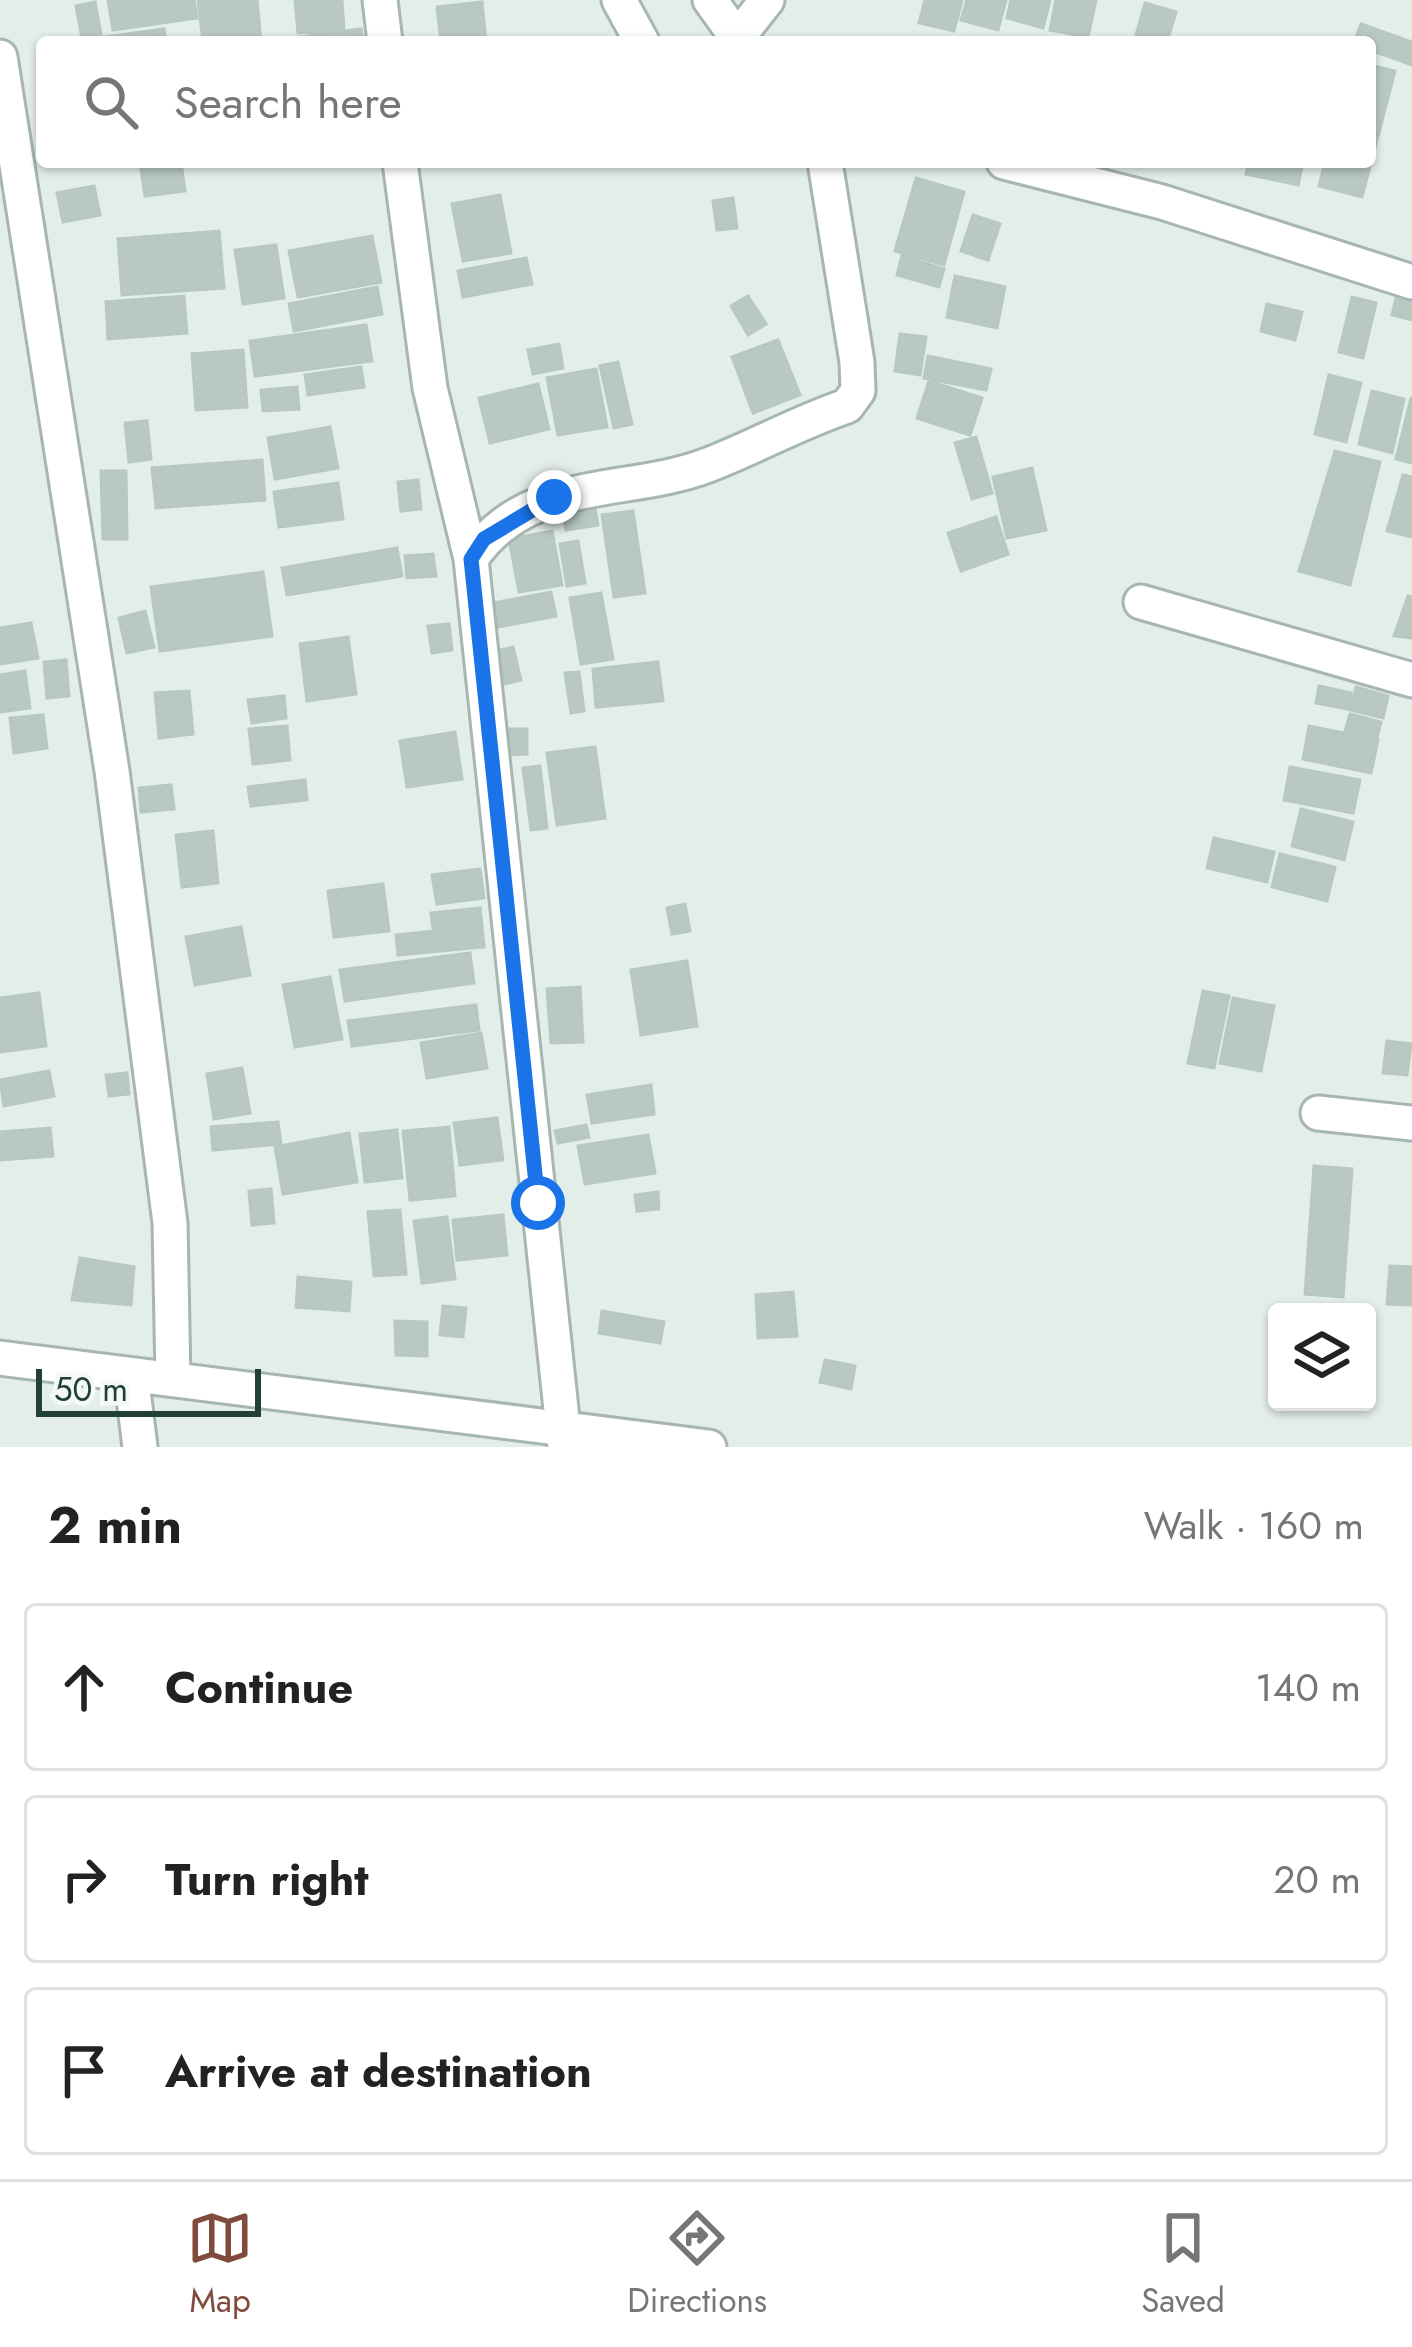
<!DOCTYPE html>
<meta charset="utf-8">
<style>
:root{--surface:#fff;--page:#f2f2f2;--text:#222;--muted:#767676;--line:#e0e0e0;--accent:#804b3c}
body{margin:0;font-family:Jost,sans-serif;background:var(--page);color:var(--text)}
.controls{position:absolute;right:36px;bottom:36px;display:grid;overflow:hidden;border-radius:12px;box-shadow:0 3px 9px #0004}
.controls button{width:108px;height:108px;display:grid;place-items:center;padding:0;border:0;border-bottom:3px solid var(--line);background:var(--surface);color:var(--text);font:60px sans-serif}
.scale{position:absolute;left:36px;bottom:30px;width:225px;box-sizing:border-box;padding-left:12px;border:6px solid #234038;border-top:0;font-size:33px;line-height:42px;white-space:nowrap;color:#234038;-webkit-text-stroke:9px #f5faf7;paint-order:stroke}
.stop{position:absolute;width:36px;height:36px;margin:-27px;border:9px solid #1a73e8;border-radius:50%;background:#fff}
.stop.end{background:#1a73e8;border-color:#fff;box-shadow:0 3px 12px #0008}
.list{margin:0;padding:0;list-style:none}
h2{display:flex;justify-content:space-between;align-items:center;height:156px;margin:0;padding:0 48px;font-size:51px}
h2 small{font-size:39px;font-weight:400;color:var(--muted)}
.list li{display:grid;grid-template-columns:78px 1fr auto;gap:36px;align-items:center;box-sizing:border-box;height:168px;margin:0 24px 24px;padding:0 24px;border:3px solid var(--line);border-radius:12px}
.list b{display:block;font-size:45px;white-space:nowrap}
.list em{font-size:39px;font-style:normal;color:var(--muted)}
.icon{flex:none;width:66px;height:66px;fill:none;stroke:currentColor;stroke-width:2;stroke-linecap:round;stroke-linejoin:round}
.map{position:relative;flex:none;width:1412px;height:1447px;overflow:hidden}
.search{position:absolute;background:var(--surface);box-shadow:0 3px 9px #0004;left:36px;right:36px;top:36px;height:132px;display:flex;align-items:center;gap:30px;box-sizing:border-box;padding:0 42px;border-radius:12px;color:var(--muted);font-size:45px}
.sheet{height:732px;background:var(--surface)}
nav{display:flex;justify-content:space-around;align-items:center;box-sizing:border-box;height:168px;border-top:3px solid var(--line);background:var(--surface);font-size:33px;color:var(--muted)}
nav a{display:grid;justify-items:center;gap:6px}
nav .on{color:var(--accent)}
.map>svg:first-child{display:block}
.building{fill:#b9c9c2;stroke:#b6c8c0;stroke-width:3}
.lines{fill:none;stroke-linecap:round;stroke-linejoin:round}
.street-casing{stroke:#a6b6b0;stroke-width:39}
.street{stroke:#fff;stroke-width:33}
.route{stroke:#1a73e8;stroke-width:15}
</style>
<div class="map">
<svg width="1412" height="1447" viewBox="0 0 1412 1447">
<rect width="100%" height="100%" fill="#e4eee9"/>
<path class="building" d="M108 0H194L197 18 113 30Z
M198 0H257L261 42H203Z
M295 0H342L344 30 298 33Z
M925 0H962L954 31 919 23Z
M967 0H1006L998 30 961 20Z
M1011 0H1050L1043 28 1007 18Z
M1056 0H1096L1088 37 1050 30Z
M95 2 101 34 82 38 76 6Z
M482 2 486 42H441L437 7Z
M1145 3 1176 12 1167 42H1134Z
M1361 24 1412 42V65L1370 50V42H1354Z
M164 29 166 42 75 41Z
M361 29 363 42 270 41Z
M1370 65 1395 71 1362 197 1319 186 1325 162H1370Z
M140 162H181L185 191 145 196Z
M1249 162H1303L1298 185 1246 174Z
M916 178 964 192 944 265 895 251Z
M94 186 100 215 63 222 57 193Z
M500 195 511 253 463 261 452 204Z
M733 198 737 228 717 230 713 201Z
M973 215 1000 224 988 260 961 251Z
M219 231 224 288 122 295 118 239Z
M372 236 381 282 298 297 289 251Z
M276 245 284 298 243 304 235 250Z
M902 256 944 269 939 287 897 275Z
M526 258 532 284 463 297 458 271Z
M955 276 1005 287 997 328 947 317Z
M377 287 382 314 294 331 289 304Z
M1398 290 1412 294V320L1392 315Z
M184 296 187 333 108 339 106 302Z
M748 296 766 324 748 335 731 306Z
M1352 297 1376 303 1363 358 1339 352Z
M1267 304 1302 312 1295 340 1261 331Z
M366 325 372 361 255 376 250 341Z
M900 334 926 337 920 375 895 371Z
M778 340 800 395 753 413 732 357Z
M559 344 563 368 533 374 528 350Z
M243 350 247 407 196 410 192 354Z
M928 356 991 369 986 390 924 378Z
M618 362 632 424 614 428 600 366Z
M361 367 364 387 308 395 305 375Z
M596 369 607 427 558 435 547 378Z
M1329 375 1361 383 1346 442 1315 434Z
M929 381 982 398 970 435 917 418Z
M538 384 549 429 490 443 479 398Z
M297 387 299 409 263 411 261 390Z
M1372 391 1404 399 1392 453 1359 444Z
M1411 398H1412V463L1396 459Z
M147 421 151 459 129 462 125 423Z
M330 427 338 468 275 479 268 438Z
M976 437 992 493 972 499 955 443Z
M1335 451 1380 462 1350 585 1299 571Z
M262 460 265 500 156 508 152 468Z
M1032 468 1046 530 1007 538 993 477Z
M101 471H126L127 539H103Z
M1403 475 1412 477V537L1387 531Z
M418 480 421 509 401 511 398 482Z
M338 483 343 519 279 527 274 492Z
M593 497 598 525 566 530 561 502Z
M633 511 645 593 614 597 602 515Z
M996 517 1008 554 961 571 948 533Z
M552 531 562 585 519 592 509 539Z
M578 541 585 583 567 586 560 544Z
M397 548 402 576 287 595 282 568Z
M433 554 436 576 407 578 405 556Z
M263 572 272 636 160 651 151 587Z
M551 592 556 616 493 628 488 604Z
M601 593 613 659 581 664 570 598Z
M1408 596 1412 597V638L1394 636Z
M145 611 154 647 127 653 119 618Z
M31 623 38 658 0 664V628Z
M449 624 452 650 432 653 428 626Z
M348 637 356 694 307 701 300 644Z
M513 647 521 680 505 684 496 651Z
M66 660 69 696 47 698 44 662Z
M658 662 663 701 596 707 593 669Z
M25 671 30 708 0 712V675Z
M579 672 584 711 571 713 565 673Z
M1319 686 1351 693 1348 709 1316 703Z
M1356 687 1388 696 1383 718 1350 710Z
M189 691 193 734 159 738 155 693Z
M284 696 286 718 252 723 248 700Z
M1350 714 1381 722 1377 738 1345 731Z
M43 715 47 748 14 753 10 718Z
M287 726 290 760 253 764 249 729Z
M1309 726 1378 740 1371 773 1303 759Z
M507 729H527V754L508 755Z
M455 732 462 779 407 787 400 741Z
M595 747 605 818 557 825 547 753Z
M540 766 547 828 531 830 523 768Z
M1290 767 1360 780 1353 813 1284 800Z
M305 780 307 800 251 806 248 787Z
M171 785 174 809 141 812 139 788Z
M1301 809 1353 822 1344 860 1292 846Z
M213 831 218 883 182 887 176 835Z
M1214 838 1274 852 1267 882 1207 868Z
M1280 854 1335 867 1327 901 1272 887Z
M480 869 484 898 437 904 432 875Z
M383 884 389 931 334 937 328 891Z
M685 904 690 931 672 934 667 908Z
M480 908 482 925 433 929 431 913Z
M482 926 484 947 398 955 396 935Z
M241 927 250 975 195 985 186 937Z
M470 953 474 983 345 1001 340 970Z
M687 961 697 1026 641 1035 631 970Z
M330 977 342 1039 295 1047 283 985Z
M580 987 583 1042 551 1043 547 989Z
M1203 991 1229 996 1214 1068 1188 1063Z
M39 993 46 1046 0 1052V998Z
M1233 998 1274 1006 1261 1071 1220 1063Z
M476 1005 479 1030 352 1046 348 1021Z
M481 1033 487 1068 427 1078 421 1043Z
M1387 1041 1411 1044 1407 1075 1383 1073Z
M242 1068 250 1113 214 1119 207 1074Z
M49 1071 54 1096 4 1106 0 1080Z
M127 1073 129 1094 109 1096 106 1075Z
M651 1085 654 1114 592 1123 587 1095Z
M497 1118 503 1160 460 1165 454 1123Z
M278 1122 281 1144 213 1150 211 1127Z
M586 1125 589 1137 558 1143 555 1131Z
M449 1127 455 1196 410 1200 403 1131Z
M50 1128 53 1156 0 1160V1132Z
M397 1130 402 1178 365 1182 360 1134Z
M349 1133 357 1182 283 1194 275 1147Z
M648 1135 655 1173 585 1184 578 1146Z
M1314 1166 1352 1169 1343 1297 1305 1294Z
M271 1189 274 1223 252 1225 249 1191Z
M658 1192 659 1209 637 1211 635 1195Z
M400 1210 406 1274 374 1276 368 1212Z
M503 1215 507 1255 457 1260 453 1220Z
M447 1217 455 1279 422 1283 414 1221Z
M80 1258 134 1267 131 1305 72 1300Z
M1390 1266 1412 1267V1305L1387 1304Z
M298 1277 351 1282 349 1311 296 1307Z
M793 1292 797 1336 758 1338 756 1295Z
M443 1306 466 1308 463 1337 440 1335Z
M602 1311 664 1322 660 1343 599 1333Z
M395 1321 427 1322V1356L396 1355Z
M825 1360 855 1366 851 1389 820 1382Z"/>
<g class="lines">
<g class="street-casing">
<path id="street" d="M380 0 385 42
M619 0 642 42
M710 0 738 39
M734 42 767 0
M0 57 112 771 170 1223 173 1379
M400 162 430 388 471 559 565 1447
M1004 162 1162 202 1412 282
M471 559C527 475 628 496 708 465 755 447 799 422 847 406L858 391 857 362 825 162
M1141 602 1412 680
M1318 1113 1412 1123
M0 1358 709 1447
M131 1375 140 1447"/>
</g>
<use href="#street" class="street"/>
</g>
<g class="lines">
<path class="route" d="M538 1203 471 559 484 539 554 497"/>
</g>
</svg>
<div class="controls">
<button><svg class="icon" aria-label="layers" viewBox="0 0 24 24"><path d="M12 4l9 5-9 5-9-5zM3 14l9 5 9-5"/></svg></button>
</div>
<div class="scale">50 m</div>
<div class="stop" style="left:538px;top:1203px"></div>
<div class="stop end" style="left:554px;top:497px"></div>
<div class="search"><svg class="icon" aria-label="search" viewBox="0 0 24 24"><circle cx="10" cy="10" r="6"/><path d="M15 15l6 6"/></svg>Search here</div>
</div>
<section class="sheet">
<h2>2 min<small>Walk · 160 m</small></h2>
<ul class="list">
<li><svg class="icon" aria-label="ahead" viewBox="0 0 24 24"><path d="M12 20V5M6 11l6-6 6 6"/></svg><div><b>Continue</b></div><em>140 m</em></li>
<li><svg class="icon" aria-label="right" viewBox="0 0 24 24"><path d="M7 20v-9h11M14 6l5 5-5 5"/></svg><div><b>Turn right</b></div><em>20 m</em></li>
<li><svg class="icon" aria-label="arrive" viewBox="0 0 24 24"><path d="M6 21V4h12l-3 4 3 4H6"/></svg><div><b>Arrive at destination</b></div></li>
</ul>
</section>
<nav>
<a class="on"><svg class="icon" aria-label="map" viewBox="0 0 24 24"><path d="M3 6l6-2 6 2 6-2v14l-6 2-6-2-6 2zM9 4v14M15 6v14"/></svg>Map</a>
<a><svg class="icon" aria-label="directions" viewBox="0 0 24 24"><path d="M12 3l9 9-9 9-9-9zM9 14v-3h6M13 9l2 2-2 2"/></svg>Directions</a>
<a><svg class="icon" aria-label="saved" viewBox="0 0 24 24"><path d="M7 4h10v16l-5-4-5 4z"/></svg>Saved</a>
</nav>
